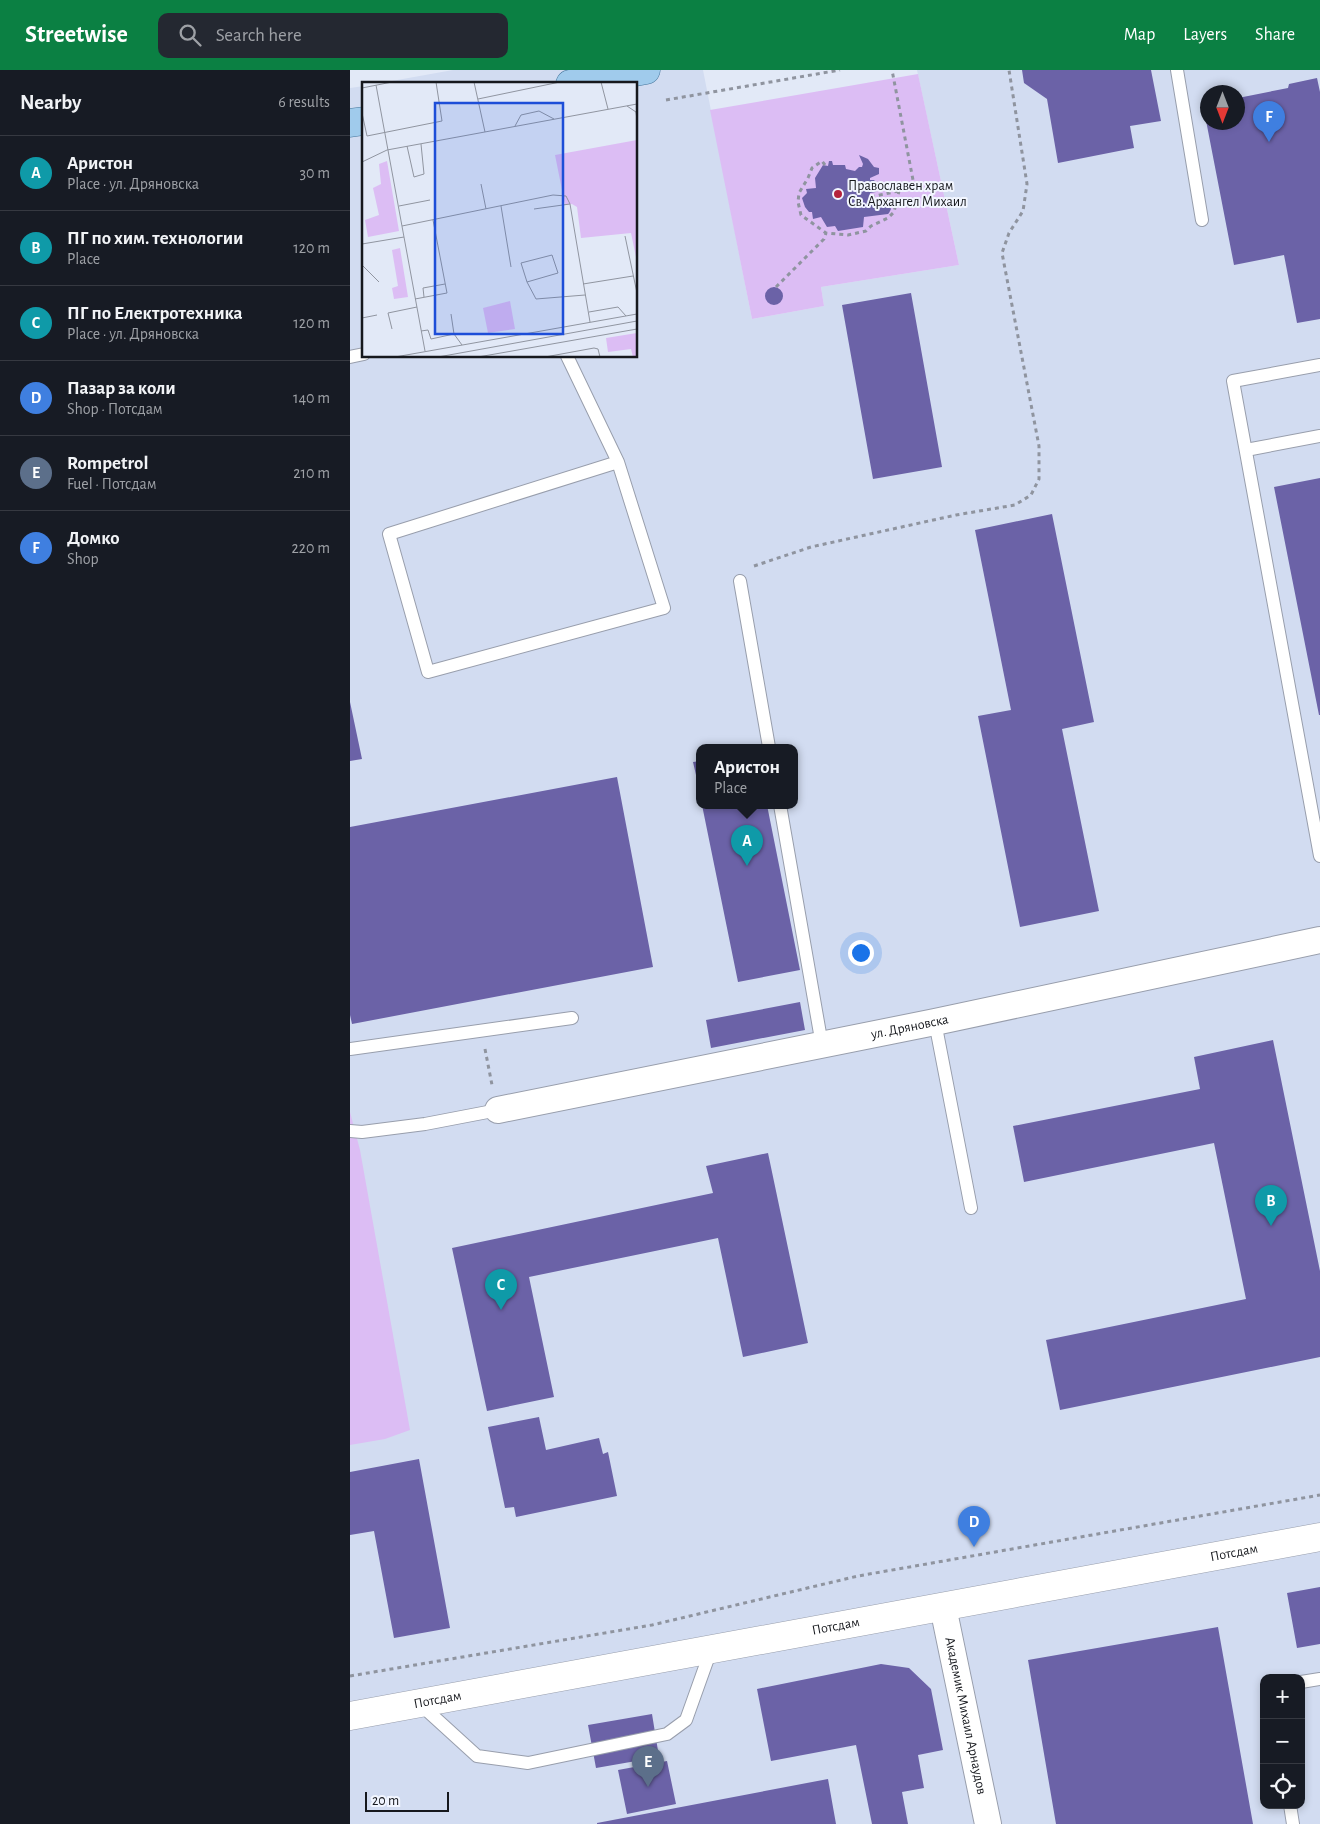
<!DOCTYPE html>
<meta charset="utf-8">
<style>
:root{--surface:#171b24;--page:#242831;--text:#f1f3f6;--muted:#9ea1a6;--line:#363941;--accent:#0b8043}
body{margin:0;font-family:"Alegreya Sans",sans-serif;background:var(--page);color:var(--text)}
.controls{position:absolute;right:15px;bottom:15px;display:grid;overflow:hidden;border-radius:10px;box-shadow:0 2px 8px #0003}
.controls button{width:45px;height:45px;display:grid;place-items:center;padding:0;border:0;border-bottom:1px solid var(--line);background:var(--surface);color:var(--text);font:25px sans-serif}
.compass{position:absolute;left:850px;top:15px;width:45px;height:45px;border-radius:50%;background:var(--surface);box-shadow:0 2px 8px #0003;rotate:180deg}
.scale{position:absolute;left:15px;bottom:12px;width:84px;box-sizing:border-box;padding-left:5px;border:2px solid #16181d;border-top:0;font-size:14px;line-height:18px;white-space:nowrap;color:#16181d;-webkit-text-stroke:4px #f2f6ff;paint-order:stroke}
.you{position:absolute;left:510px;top:882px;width:18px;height:18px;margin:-12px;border:4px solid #fff;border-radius:50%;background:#1a73e8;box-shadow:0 0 0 8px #1a73e833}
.badge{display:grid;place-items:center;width:32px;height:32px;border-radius:50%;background:var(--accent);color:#fff;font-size:16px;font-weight:700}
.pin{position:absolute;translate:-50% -41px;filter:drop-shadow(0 1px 2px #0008)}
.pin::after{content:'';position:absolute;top:26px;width:18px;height:15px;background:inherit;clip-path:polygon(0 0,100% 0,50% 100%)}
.popup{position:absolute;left:346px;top:674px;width:102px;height:65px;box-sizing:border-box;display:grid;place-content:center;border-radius:10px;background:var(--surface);filter:drop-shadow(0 1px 4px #0005);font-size:16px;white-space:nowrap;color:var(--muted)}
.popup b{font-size:19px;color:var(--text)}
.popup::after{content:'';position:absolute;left:50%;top:100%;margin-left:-10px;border:10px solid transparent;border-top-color:var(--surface)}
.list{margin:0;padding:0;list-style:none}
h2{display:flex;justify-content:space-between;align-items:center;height:65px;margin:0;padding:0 20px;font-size:21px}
h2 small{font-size:16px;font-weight:400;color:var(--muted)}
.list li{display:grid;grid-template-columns:32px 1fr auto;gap:15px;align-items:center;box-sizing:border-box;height:75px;padding:0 20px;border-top:1px solid var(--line)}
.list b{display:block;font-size:19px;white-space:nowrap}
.list p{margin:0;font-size:16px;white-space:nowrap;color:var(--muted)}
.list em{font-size:16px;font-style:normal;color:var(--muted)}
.icon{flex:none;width:28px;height:28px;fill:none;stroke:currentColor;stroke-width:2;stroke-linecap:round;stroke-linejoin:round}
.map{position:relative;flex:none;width:970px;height:1754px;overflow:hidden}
header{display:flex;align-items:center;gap:30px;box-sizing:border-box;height:70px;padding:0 25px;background:var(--accent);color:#fff}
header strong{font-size:24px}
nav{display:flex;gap:28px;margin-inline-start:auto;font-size:18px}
.search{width:350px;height:45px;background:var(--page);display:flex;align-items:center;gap:12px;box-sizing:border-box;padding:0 18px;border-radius:10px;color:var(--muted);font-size:19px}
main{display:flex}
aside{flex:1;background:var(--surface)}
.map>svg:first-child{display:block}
.built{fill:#d2dcf1;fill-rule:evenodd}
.green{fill:#dcbdf4}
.building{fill:#6b62a7}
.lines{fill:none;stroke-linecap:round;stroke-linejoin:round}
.service-casing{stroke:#989eac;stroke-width:14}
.minor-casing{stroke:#989eac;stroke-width:28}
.tertiary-casing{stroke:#989eac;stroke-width:29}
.primary-casing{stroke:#46769c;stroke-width:29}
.path{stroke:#8f949f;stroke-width:3;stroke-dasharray:4 4;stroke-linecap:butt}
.service{stroke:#fff;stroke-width:12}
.minor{stroke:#fff;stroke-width:26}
.tertiary{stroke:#fff;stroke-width:28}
.primary{stroke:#a0cbec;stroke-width:28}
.poi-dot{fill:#b5223c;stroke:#f2f6ff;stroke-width:2}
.labels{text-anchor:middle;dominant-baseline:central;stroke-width:4;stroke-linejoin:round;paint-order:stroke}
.poi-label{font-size:14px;fill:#16181d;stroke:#f2f6ff;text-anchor:start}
.street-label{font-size:14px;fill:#16181d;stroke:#f2f6ff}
.inset-road{fill:none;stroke:#9095a0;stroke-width:1}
.view{fill:#1d4ed8;fill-opacity:0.15;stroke:#1d4ed8;stroke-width:2.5}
.inset-edge{fill:none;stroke:#16181d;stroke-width:2.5}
</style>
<header>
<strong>Streetwise</strong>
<div class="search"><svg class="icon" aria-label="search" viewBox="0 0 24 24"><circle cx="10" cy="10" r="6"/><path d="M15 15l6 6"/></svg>Search here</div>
<nav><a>Map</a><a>Layers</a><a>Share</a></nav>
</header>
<main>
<aside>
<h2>Nearby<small>6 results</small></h2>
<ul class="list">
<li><span class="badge" style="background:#0f9aa8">A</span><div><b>Аристон</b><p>Place · ул. Дряновска</p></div><em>30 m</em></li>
<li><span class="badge" style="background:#0f9aa8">B</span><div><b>ПГ по хим. технологии</b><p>Place</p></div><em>120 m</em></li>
<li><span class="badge" style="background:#0f9aa8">C</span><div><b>ПГ по Електротехника</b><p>Place · ул. Дряновска</p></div><em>120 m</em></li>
<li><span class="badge" style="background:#3f7fe0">D</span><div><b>Пазар за коли</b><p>Shop · Потсдам</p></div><em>140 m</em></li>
<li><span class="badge" style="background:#5c6f8a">E</span><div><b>Rompetrol</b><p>Fuel · Потсдам</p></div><em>210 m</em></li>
<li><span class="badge" style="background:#3f7fe0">F</span><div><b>Домко</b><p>Shop</p></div><em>220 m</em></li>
</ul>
</aside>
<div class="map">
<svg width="970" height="1754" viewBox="0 0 970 1754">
<rect width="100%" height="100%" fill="#e2e9f7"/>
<path class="built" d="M103 0H353L402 249 474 236 471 217 609 195 567 0H970V1754H0V18L14 16V286H286V14H25ZM858 22H888V52H858ZM350 677H444V735H350ZM914 1608H951V1735H914Z"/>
<path class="green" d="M568 4 609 195 471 217 474 236 402 249 360 40Z
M0 1042 10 1080 60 1360 35 1369 0 1375Z"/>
<path class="building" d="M672 0H801L811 51 780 56 784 78 708 93 697 29 674 13Z
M967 8 970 22V249L947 253 934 185 884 195 853 35 858 34V52H888V28L938 18 939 14Z
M509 85 518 89 524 97 529 98V104L520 108V110H524L529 116 526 122 520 123 521 132H527V136L539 135 541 139 539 143 538 144 514 147 513 157 488 161 485 156 477 157 471 147 463 149 462 142H459L455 137 452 128 457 123 456 119 466 118 465 108 473 95 478 96 479 91H482L483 95H495L496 99 505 101 509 97H512L513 94Z
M415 226a9 9 0 1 1 18 0a9 9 0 1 1-18 0Z
M561 223 592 397 523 409 492 235Z
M970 408V645H969L924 417Z
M702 444 744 652 712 659 749 841 670 857 628 646 661 640 625 460Z
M0 632 12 689 0 691Z
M350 691V718H349L343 692Z
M267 707 303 897 2 954 0 945V757Z
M352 735H417L450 900 388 912Z
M450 932 455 960 361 978 356 950Z
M923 970 970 1201V1287L710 1340 696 1270 896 1229 864 1073 674 1112 663 1056 850 1019 844 987Z
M418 1083 458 1273 393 1287 368 1168 179 1207 204 1327 137 1341 102 1178 363 1123 356 1096Z
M189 1347 196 1380 249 1368 253 1384 258 1382 267 1426 166 1447 164 1437 155 1438 138 1357Z
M69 1389 100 1558 44 1568 24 1461 0 1465V1402Z
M970 1517V1574L947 1578 937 1523Z
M868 1557 903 1754H706L678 1590Z
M531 1594 559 1598 581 1619 593 1680 568 1685 574 1718 552 1722 558 1754H522L506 1675 421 1691 407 1619Z
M302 1644 309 1687 246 1698 238 1655Z
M317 1691 326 1734 277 1744 268 1700Z
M478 1709 486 1754H247V1753Z"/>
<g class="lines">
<g class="service-casing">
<path id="service" d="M827 0 852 150
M217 286 268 392 314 538 78 602 39 464 268 392
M0 287 14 284
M970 295 883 311 970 786
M896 380 970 366
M390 511 419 677
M430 735 472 975
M585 952 621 1138
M0 979 222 948
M0 1061 12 1062 75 1054 148 1040
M951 1612 970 1609
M71 1635 127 1686 178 1693 317 1664 336 1650 361 1580
M940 1735 943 1754"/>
</g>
<g class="minor-casing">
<g id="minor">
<path id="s1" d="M148 1040 585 952 970 870"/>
<path id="s2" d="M593 1537 638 1754"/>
</g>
</g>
<g class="tertiary-casing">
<g id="tertiary">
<path id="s3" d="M0 1646 970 1467"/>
</g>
</g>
<g class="primary-casing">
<path id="primary" d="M220 14 296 0
M0 53 14 51"/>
</g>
<path class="path" d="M316 30 490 0
M475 95 472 91 462 98 458 108 449 123 448 132 451 145 476 163 498 165 516 161 521 156 538 148 544 142 549 121
M521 127 557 119 563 110 542 0
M426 217 474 169 476 163
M404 496 461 477 606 445 665 435 681 425 689 409V376L652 183 659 163 673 141 677 114 659 0
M135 979 142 1015
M0 1606 302 1555 508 1506 970 1425"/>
<use href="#service" class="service"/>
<use href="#minor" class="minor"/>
<use href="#tertiary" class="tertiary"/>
<use href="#primary" class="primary"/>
</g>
<circle class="poi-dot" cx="488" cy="124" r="5"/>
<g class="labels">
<g class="poi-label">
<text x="498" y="116">Православен храм<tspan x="498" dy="16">Св. Архангел Михаил</tspan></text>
</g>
<g class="street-label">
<text stroke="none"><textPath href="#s1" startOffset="420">ул. Дряновска</textPath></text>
<text stroke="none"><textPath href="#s3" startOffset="899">Потсдам</textPath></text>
<text stroke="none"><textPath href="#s3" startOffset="494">Потсдам</textPath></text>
<text stroke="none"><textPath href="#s3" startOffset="89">Потсдам</textPath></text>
<text stroke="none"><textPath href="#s2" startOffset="111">Академик Михаил Арнаудов</textPath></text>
</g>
</g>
<g transform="translate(12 12)">
<rect width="275" height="275" fill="#e2e9f7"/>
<path d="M275 58V180L269 151 219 156 215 125 210 122 203 123 193 73ZM25 79 37 149 6 155 3 138 17 133 11 106 19 102 17 82ZM38 166 46 215 32 217 30 206 36 204 30 168ZM148 219 153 247 126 251 121 226ZM275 251V275H271L269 267 246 270 244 256Z" fill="#dcbdf4"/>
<path class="inset-road" d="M112 0 123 50M239 0 246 27M14 3 63 269M0 6 30 0M116 17 198 0M265 24 274 30 275 38M0 31 5 54 80 39 74 0M153 44 159 33 177 29 192 37M45 64 52 95 62 92 59 62M0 80 25 68 275 22M119 102 124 127M37 124 68 118M139 124 149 185M172 127 208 122 228 240M40 144 191 113 204 114 208 122M263 154 275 211M0 162 42 155M0 183 17 200M165 200 196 191 190 173 159 181 165 200 174 217 223 213M221 202 271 194M62 215 61 206 83 202M53 217 85 211 71 138M227 230 256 225 264 234M89 232 92 252M0 236 15 233M30 247 26 231 55 225M59 249 66 248 69 257 92 252 100 263M33 275 275 232M76 275 275 239M116 275 275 247M183 275 232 266 236 267 238 275"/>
<path class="view" d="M73 21H201V252H73Z"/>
<rect width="275" height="275" class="inset-edge"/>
</g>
</svg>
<div class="controls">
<button>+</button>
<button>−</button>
<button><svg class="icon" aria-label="locate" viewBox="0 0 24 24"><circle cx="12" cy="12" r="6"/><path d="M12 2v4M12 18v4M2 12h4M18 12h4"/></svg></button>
</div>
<svg class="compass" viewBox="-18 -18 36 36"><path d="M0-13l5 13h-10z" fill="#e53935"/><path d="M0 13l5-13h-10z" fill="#9ea1a6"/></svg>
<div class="scale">20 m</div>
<div class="you"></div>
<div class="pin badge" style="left:397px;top:796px;background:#0f9aa8">A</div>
<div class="popup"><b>Аристон</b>Place</div>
<div class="pin badge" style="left:921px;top:1156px;background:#0f9aa8">B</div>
<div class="pin badge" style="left:151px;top:1240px;background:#0f9aa8">C</div>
<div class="pin badge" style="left:624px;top:1477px;background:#3f7fe0">D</div>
<div class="pin badge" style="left:298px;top:1717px;background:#5c6f8a">E</div>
<div class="pin badge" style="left:919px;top:72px;background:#3f7fe0">F</div>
</div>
</main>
